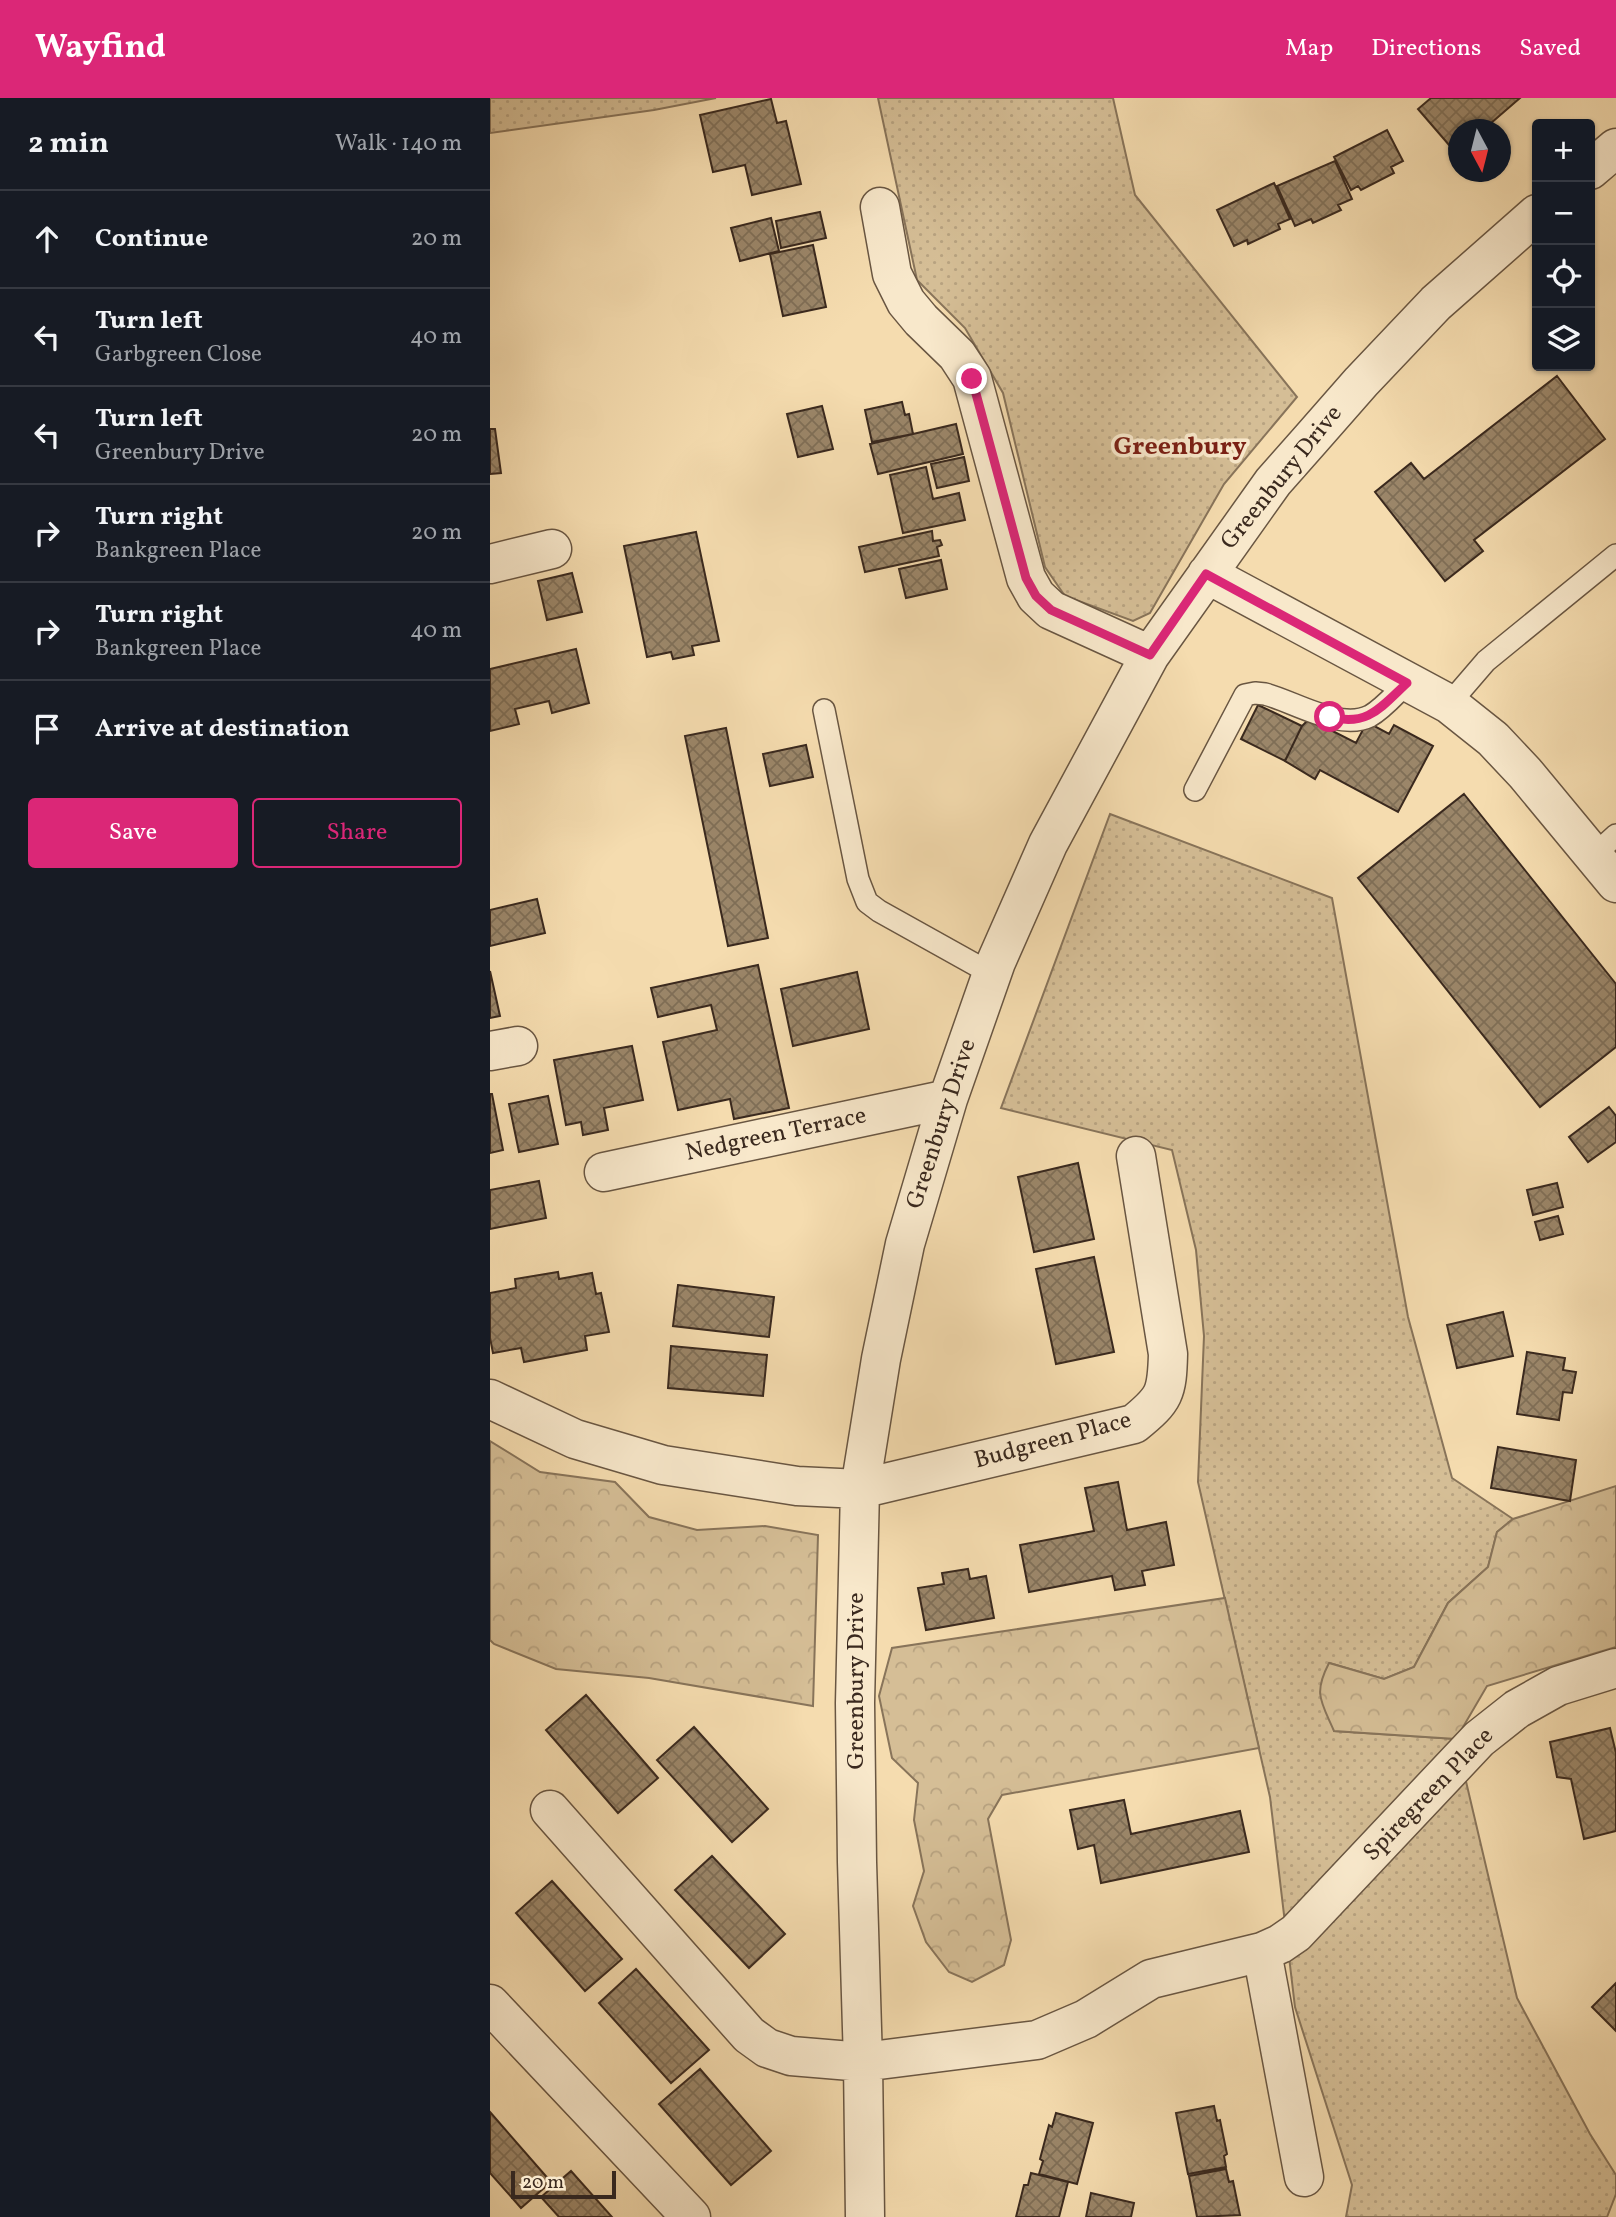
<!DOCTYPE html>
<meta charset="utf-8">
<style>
:root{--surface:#171b24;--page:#242831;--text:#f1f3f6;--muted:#9ea1a6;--line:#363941;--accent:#db2777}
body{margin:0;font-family:Vollkorn,serif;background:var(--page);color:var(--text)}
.controls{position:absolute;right:21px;top:21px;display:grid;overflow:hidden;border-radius:7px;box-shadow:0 2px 5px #0004}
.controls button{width:63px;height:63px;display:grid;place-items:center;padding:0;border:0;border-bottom:2px solid var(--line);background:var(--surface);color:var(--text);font:35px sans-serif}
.compass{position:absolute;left:958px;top:21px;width:63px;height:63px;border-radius:50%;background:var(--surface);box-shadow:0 2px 5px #0004;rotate:173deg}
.scale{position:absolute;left:21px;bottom:18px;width:105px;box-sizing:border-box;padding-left:7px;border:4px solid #3a291e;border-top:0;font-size:19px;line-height:24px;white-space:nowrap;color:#3a291e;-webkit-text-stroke:5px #f8e8cb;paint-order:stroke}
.stop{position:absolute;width:21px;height:21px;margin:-16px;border:5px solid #db2777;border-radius:50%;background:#fff}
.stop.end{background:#db2777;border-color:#fff;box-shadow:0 2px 7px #0008}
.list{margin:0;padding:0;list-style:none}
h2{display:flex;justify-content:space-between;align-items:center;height:91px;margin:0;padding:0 28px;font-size:30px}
h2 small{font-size:23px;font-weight:400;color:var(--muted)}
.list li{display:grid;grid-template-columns:46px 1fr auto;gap:21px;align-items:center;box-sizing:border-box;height:98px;padding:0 28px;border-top:2px solid var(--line)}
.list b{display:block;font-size:26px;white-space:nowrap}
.list p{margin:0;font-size:23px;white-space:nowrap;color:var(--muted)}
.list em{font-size:23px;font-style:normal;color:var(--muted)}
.actions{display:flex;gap:14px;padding:21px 28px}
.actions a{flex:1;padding:16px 0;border:2px solid var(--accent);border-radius:7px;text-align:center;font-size:24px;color:var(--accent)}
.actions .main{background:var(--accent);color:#fff}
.icon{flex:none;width:38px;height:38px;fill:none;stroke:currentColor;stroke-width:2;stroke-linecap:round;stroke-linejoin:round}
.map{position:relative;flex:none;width:1126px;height:2119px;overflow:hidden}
header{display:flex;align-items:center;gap:42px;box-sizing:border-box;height:98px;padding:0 35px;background:var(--accent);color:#fff}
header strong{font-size:33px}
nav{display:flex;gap:38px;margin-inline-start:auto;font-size:24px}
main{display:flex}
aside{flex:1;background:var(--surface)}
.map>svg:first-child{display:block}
.grass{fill:url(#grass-dots);stroke:#88745a;stroke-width:2}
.forest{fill:url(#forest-crowns);stroke:#88745a;stroke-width:2}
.building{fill:url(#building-cross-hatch);stroke:#3a291e;stroke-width:2}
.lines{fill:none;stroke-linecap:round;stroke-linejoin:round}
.lane-casing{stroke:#695642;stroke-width:24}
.street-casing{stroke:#695642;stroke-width:41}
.lane{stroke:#f8e8cb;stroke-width:21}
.street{stroke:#f8e8cb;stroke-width:38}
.route{stroke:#db2777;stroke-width:9}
.labels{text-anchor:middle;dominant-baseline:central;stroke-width:7;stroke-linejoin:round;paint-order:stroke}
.street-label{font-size:24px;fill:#3a291e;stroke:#f8e8cb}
.neighbourhood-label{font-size:26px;font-weight:bold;fill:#7a1f14;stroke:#f8e8cb}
</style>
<header>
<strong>Wayfind</strong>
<nav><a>Map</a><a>Directions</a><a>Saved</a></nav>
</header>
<main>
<aside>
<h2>2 min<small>Walk · 140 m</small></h2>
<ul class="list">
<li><svg class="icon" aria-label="ahead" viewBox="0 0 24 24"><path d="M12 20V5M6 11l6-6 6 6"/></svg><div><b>Continue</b></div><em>20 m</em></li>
<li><svg class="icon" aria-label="left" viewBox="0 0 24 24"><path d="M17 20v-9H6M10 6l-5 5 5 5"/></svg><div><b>Turn left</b><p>Garbgreen Close</p></div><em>40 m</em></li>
<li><svg class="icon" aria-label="left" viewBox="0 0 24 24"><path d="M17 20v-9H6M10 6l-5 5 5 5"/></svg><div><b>Turn left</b><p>Greenbury Drive</p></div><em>20 m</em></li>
<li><svg class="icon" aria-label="right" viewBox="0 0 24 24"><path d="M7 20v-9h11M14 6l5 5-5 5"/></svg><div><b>Turn right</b><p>Bankgreen Place</p></div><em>20 m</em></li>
<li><svg class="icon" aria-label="right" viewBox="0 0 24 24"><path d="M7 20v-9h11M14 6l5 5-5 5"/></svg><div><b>Turn right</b><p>Bankgreen Place</p></div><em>40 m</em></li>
<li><svg class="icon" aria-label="arrive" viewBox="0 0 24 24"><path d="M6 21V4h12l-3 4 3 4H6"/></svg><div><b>Arrive at destination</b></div></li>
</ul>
<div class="actions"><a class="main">Save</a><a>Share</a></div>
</aside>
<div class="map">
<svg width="1126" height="2119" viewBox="0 0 1126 2119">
<defs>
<pattern id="grass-dots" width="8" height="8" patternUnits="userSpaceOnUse" patternTransform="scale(1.75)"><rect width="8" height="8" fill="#d5be96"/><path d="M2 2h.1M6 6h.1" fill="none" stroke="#b8a381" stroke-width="1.8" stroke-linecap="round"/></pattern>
<pattern id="forest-crowns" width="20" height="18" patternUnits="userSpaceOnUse" patternTransform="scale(1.75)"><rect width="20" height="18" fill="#d5be96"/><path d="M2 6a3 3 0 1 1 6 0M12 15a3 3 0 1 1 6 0" fill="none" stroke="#b8a381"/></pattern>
<pattern id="building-cross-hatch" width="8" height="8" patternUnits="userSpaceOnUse" patternTransform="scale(1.75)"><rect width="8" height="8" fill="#9b8669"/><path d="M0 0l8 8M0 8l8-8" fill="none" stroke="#7f6e56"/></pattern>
</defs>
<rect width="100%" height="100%" fill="#f5dcaf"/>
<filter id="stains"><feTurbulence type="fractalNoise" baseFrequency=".00286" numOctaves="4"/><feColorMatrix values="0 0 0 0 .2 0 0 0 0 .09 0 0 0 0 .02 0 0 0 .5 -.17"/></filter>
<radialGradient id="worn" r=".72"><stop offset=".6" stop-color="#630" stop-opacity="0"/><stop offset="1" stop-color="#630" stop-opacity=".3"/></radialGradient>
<path class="grass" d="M0 0H226L164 12 0 35Z
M388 0H623L645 97 807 299 734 386 660 515 643 523 575 498 555 469 513 295 475 230 427 182Z
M620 716 842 800 918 1219 962 1380 1023 1421 1007 1434 998 1469 958 1505 924 1569 894 1581 840 1565 844 1633 966 1641 1027 1900 1100 2036 1126 2077V2096L1117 2119H856L862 2087 805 1909 780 1699 708 1384 714 1238 706 1152 682 1052 511 1010Z"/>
<path class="forest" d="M0 1343 50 1374 125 1384 159 1419 207 1432 275 1428 328 1437 323 1608 159 1580 66 1571 4 1546 0 1542Z
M1126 1388V1549L997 1588 966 1641 844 1633C831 1603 823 1596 839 1565L894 1581 924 1569 958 1505 998 1469 1007 1434 1023 1421Z
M735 1500 769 1650 512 1697 498 1721 521 1842 514 1867 482 1884 459 1874 436 1844 423 1808 434 1773 424 1722 428 1685 402 1660 389 1598 402 1550Z"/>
<path class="building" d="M941 0H1030L993 32H968V52L966 55 928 11Z
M281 1 287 25 296 23 311 86 262 97 255 67 223 74 210 17Z
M897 32 913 63 901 69 904 75 871 92 868 88 861 92 844 59Z
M845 63 862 101 848 107 851 112 823 125 821 121 805 128 787 88Z
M784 85 800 121 788 126 790 131 758 146 757 142 744 148 727 112Z
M330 114 336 140 291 150 286 123Z
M281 120 289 153 250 163 241 130Z
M323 147 336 209 293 218 280 156Z
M1067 278 1115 341 984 442 993 453 955 483 885 394 921 365 934 381Z
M412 304 415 317 419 316 423 336 382 344 375 312Z
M332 308 343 351 308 359 297 316Z
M466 326 473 356 388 376 380 346Z
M0 331H5L11 375 0 376Z
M474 359 479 383 447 390 441 366Z
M436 369 443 401 469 395 475 422 413 435 400 377Z
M442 433 443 443 450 442 452 447 447 449 449 458 375 474 369 449Z
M206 434 229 543 202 548 204 557 183 561 181 554 157 559 134 448Z
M451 462 457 491 416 500 409 471Z
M82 475 92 514 57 522 48 483Z
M86 551 99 605 62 615 59 603 25 611 29 626 0 633V571Z
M768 607 812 628 795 663 751 641Z
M819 621 866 645 877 624 899 636 904 627 943 648 908 714 830 672 825 681 795 663 812 628Z
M236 630 278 840 238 848 195 638Z
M316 647 323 679 280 688 273 656Z
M974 696 1126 886V949L1050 1009 868 780Z
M47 801 55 835 0 848V812Z
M268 867 299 1010 244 1021 240 1001 188 1012 173 944 227 932 221 907 168 919 161 890Z
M0 873 10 918 0 920Z
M367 874 379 931 303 948 291 891Z
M142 948 153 1002 114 1010 118 1032 93 1037 91 1024 76 1027 64 962Z
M0 996H2L13 1052 0 1055Z
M58 998 68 1046 29 1054 19 1006Z
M1119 1009 1126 1018V1044L1098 1064 1079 1039Z
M588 1065 604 1141 544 1154 528 1079Z
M49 1083 56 1120 0 1131V1092Z
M1067 1085 1073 1109 1043 1117 1037 1092Z
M1068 1118 1073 1136 1050 1142 1045 1124Z
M604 1159 624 1254 566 1266 546 1171Z
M68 1174 69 1181 102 1175 106 1196 111 1195 119 1234 95 1238 97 1252 34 1264 31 1250 3 1255 0 1240V1195L26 1190 25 1181Z
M188 1187 284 1199 279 1239 183 1228Z
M1013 1214 1023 1258 967 1270 957 1227Z
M181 1248 277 1257 273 1298 178 1290Z
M1037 1254 1075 1260 1073 1272 1086 1274 1082 1295 1073 1294 1069 1322 1027 1316Z
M1008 1349 1086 1362 1080 1403 1001 1390Z
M628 1384 637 1432 676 1424 684 1467 652 1473 655 1487 625 1492 622 1478 539 1494 530 1447 604 1433 595 1390Z
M478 1471 480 1481 496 1478 504 1520 436 1532 428 1490 454 1486 452 1475Z
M96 1597 168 1680 128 1715 56 1632Z
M204 1629 278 1711 242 1744 167 1662Z
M1120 1630 1126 1655V1733L1094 1741 1081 1681 1067 1679 1060 1644Z
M634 1702 641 1736 750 1713 759 1754 611 1785 604 1747 588 1751 580 1712Z
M222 1758 295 1836 259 1870 185 1792Z
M62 1783 132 1861 95 1893 26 1815Z
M146 1871 219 1952 181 1985 109 1905Z
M1126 1885V1933L1102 1909Z
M210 1971 281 2053 241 2087 169 2006Z
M724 2008 727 2023 730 2022 737 2056 734 2058 736 2069 698 2076 686 2015Z
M0 2014 61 2084 31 2110 0 2075Z
M566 2015 603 2025 587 2086 549 2076 553 2063 550 2061 559 2027 562 2029Z
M736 2071 739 2084 743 2083 750 2117 707 2119 699 2078Z
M81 2073 122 2119H69L51 2099Z
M541 2075 578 2084 569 2119H526L534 2087H538Z
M601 2095 644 2105 641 2119H596Z"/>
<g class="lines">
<g class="lane-casing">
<path id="lane" d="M959 606 996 563 1126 457
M334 612 368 781 377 804 389 813 502 876
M705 692 755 597 765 595 775 596C805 604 850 633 880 618 894 610 906 595 917 585
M1103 758 1126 737"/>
</g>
<g class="street-casing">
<path id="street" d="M1100 72 1126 50
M390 109 402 176 416 204 431 222 467 257 482 280 536 480 546 498 561 512 660 557
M0 466 62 451
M717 476 959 606 1003 641 1035 675 1126 785
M0 953 28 948
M114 1074 458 1001
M0 1301 85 1341 173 1367 307 1388 370 1391 644 1326C675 1301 677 1295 678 1256L646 1058
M60 1712 259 1937 277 1950 301 1958 373 1964 547 1942 596 1921 661 1881 772 1854 790 1846 806 1835 989 1641 1027 1611 1068 1588 1126 1570
M772 1854 814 2079
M0 1906 201 2119
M375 2119 373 1964 367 1764 365 1605 370 1391 391 1261 415 1146 458 1001 506 864 558 746 660 557 783 384 821 341 871 284 946 205 1047 116"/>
</g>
<use href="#lane" class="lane"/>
<use href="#street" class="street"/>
</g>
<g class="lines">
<path class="route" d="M482 281 536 480 546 498 561 512 660 557 716 476 917 585C891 609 878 629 840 619"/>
</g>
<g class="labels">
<g class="street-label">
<text transform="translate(792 380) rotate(-51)">Greenbury Drive</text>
<text transform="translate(452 1026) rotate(-72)">Greenbury Drive</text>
<text transform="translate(286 1037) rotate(-12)">Nedgreen Terrace</text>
<text transform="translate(563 1343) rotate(-15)">Budgreen Place</text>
<text transform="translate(367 1583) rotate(-90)">Greenbury Drive</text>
<text transform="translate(939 1697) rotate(-46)">Spiregreen Place</text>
</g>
<g class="neighbourhood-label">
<text x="690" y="349">Greenbury</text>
</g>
</g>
<rect width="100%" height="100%" filter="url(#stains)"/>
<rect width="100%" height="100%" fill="url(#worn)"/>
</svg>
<div class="controls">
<button>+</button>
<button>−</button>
<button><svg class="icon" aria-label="locate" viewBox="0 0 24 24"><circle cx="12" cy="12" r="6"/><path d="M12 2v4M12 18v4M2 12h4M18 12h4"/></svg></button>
<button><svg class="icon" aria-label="layers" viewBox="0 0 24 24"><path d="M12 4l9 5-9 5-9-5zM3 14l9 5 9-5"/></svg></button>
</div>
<svg class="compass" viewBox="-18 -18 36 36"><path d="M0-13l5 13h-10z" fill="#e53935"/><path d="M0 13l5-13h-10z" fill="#9ea1a6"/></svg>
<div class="scale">20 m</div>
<div class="stop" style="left:840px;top:619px"></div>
<div class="stop end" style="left:482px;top:281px"></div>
</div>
</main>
